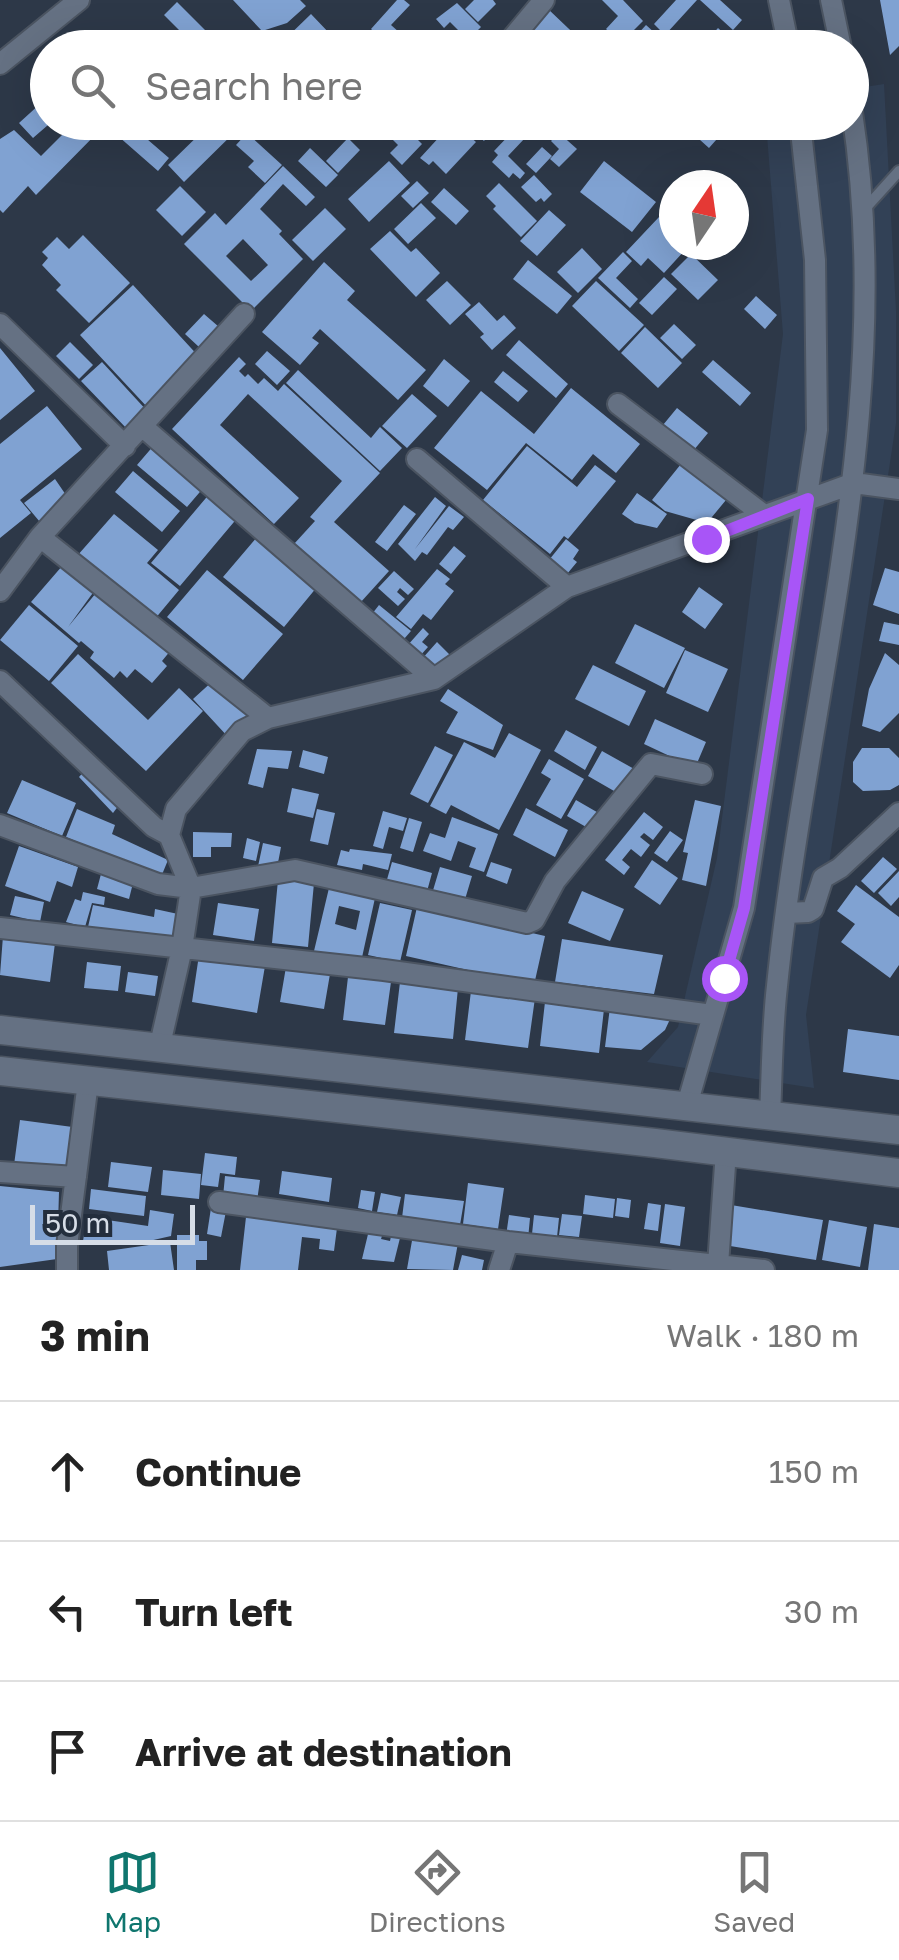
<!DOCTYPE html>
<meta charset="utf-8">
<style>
:root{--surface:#fff;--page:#f2f2f2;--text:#222;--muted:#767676;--line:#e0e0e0;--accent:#0f766e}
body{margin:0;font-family:"Golos Text",sans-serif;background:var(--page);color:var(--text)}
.compass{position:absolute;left:659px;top:170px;width:90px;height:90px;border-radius:50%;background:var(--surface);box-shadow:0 10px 40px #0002;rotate:13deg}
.scale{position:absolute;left:30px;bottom:25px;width:165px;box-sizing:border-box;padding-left:10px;border:5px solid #d6dde7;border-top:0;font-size:28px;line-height:35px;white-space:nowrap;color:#d6dde7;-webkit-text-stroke:8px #232e3d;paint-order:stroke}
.stop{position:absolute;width:30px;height:30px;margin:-22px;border:8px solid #a855f7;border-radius:50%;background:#fff}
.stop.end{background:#a855f7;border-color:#fff;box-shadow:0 2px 10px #0008}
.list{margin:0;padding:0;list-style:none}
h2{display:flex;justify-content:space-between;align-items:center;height:130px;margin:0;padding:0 40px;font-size:42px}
h2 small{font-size:32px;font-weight:400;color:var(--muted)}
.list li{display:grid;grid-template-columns:65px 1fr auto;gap:30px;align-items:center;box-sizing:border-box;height:140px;padding:0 40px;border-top:2px solid var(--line)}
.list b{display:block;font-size:38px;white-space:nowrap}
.list em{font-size:32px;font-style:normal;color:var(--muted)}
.icon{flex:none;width:55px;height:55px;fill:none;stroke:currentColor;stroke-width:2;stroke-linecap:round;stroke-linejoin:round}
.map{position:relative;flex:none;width:899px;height:1270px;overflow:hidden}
.search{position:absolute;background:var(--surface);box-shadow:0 10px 40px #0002;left:30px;right:30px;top:30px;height:110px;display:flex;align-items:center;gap:25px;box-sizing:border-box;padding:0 35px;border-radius:55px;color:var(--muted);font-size:38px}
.sheet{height:550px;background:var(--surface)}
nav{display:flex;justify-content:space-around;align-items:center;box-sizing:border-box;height:140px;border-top:2px solid var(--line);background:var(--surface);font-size:28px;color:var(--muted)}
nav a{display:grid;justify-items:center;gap:5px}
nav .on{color:var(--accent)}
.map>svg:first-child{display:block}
.built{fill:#324156}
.building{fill:#80a2d2;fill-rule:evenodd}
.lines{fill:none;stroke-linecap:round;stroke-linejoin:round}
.service-casing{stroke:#4b5461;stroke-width:14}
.minor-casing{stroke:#4b5461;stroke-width:24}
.secondary-casing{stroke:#4b5461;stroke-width:31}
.service{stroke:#657183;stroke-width:10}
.minor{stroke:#657183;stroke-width:20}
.secondary{stroke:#657183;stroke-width:28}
.route{stroke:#a855f7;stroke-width:12}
</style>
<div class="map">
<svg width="899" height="1270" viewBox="0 0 899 1270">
<rect width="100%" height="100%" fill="#2d3848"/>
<path class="built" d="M884 84 896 311V423L806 1015 814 1088 647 1062 678 1027 717 858 783 334 766 123 852 122V89Z"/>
<path class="building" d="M233 0H300L306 6 287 23 262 31Z
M397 0H404L410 5 391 25 409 41 403 48 388 34 383 40 371 29Z
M474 0H493L496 4 478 22 465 9Z
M602 0H623L643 21 621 43 606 29 618 16Z
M676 0H697L665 35 654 24Z
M700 0H720L742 20 733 30Z
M880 0H899V46L890 55Z
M177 2 213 38 204 48H197L164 15Z
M457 3 481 27 468 40 450 22 444 28 436 19Z
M547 8 589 48H560L551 39 543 48H510Z
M311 14 331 35 318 48H276Z
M646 25 666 43 662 48H625Z
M718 28 730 39 747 34 750 48H700Z
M147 31 165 48H136L133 45Z
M41 103 48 109V125L33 138 19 123Z
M80 122H99L103 127 36 195 28 186 3 213 0 210V139L14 130 41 156 74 123 77 126Z
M102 122H138L133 127 169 158 158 171Z
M140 122H177L161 140Z
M205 122H245L184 182 168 165 208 126Z
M359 122H400L422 144 402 165 390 153 398 145 380 127 372 135 367 131 362 136 354 128Z
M453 122 476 142 446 174 433 161 429 165 420 158Z
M462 122H499L484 141Z
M519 122H549L557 130 549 139 541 132 536 138Z
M680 122H732L709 148Z
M515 129 525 138 508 156 525 173 520 179 513 173 509 178 492 162 498 155 494 151Z
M247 133 282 165 265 183 248 167 254 161 236 145Z
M559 133 577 149 559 167 550 159 559 149 551 141Z
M348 138 360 150 338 173 326 161Z
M542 147 552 156 536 173 526 164Z
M310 148 338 175 326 187 298 161Z
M389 161 410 183 369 222 348 199Z
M604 161 656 202 632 232 580 192Z
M283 166 315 197 306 206 283 184 260 209 282 231 279 234 303 259 251 311 184 244 215 213 226 225ZM243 239 268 265 251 281 226 256Z
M534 175 552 194 544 202 541 198 536 202 521 187Z
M417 181 429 193 413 208 401 196Z
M499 183 537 221 521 237 493 209 496 206 486 196Z
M180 186 206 212 182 236 156 210Z
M444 188 469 211 456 225 431 202Z
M421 203 436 218 408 244 394 229Z
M325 208 346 229 313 261 292 240Z
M549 210 566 225 537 256 520 241Z
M659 217 665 223 662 226 674 238V245L686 249 664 273 648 258 641 266 626 252Z
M390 231 411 252 416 248 440 273 416 297 370 249Z
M83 235 130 283 89 323 56 290 61 285 42 265 48 258 42 252 57 237 69 249Z
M582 248 602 269 578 293 557 272Z
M623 252 632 261 616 278 638 299 630 308 598 278Z
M691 254 718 280 698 300 671 274Z
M528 260 572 296 557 314 513 279Z
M324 262 355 291 347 300 426 370 398 400 320 329 312 338 319 343 300 365 262 332Z
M664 277 677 289 652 315 639 303Z
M447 281 471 305 450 325 426 300Z
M596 281 644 325 619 351 572 306Z
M133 285 202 360 149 409 80 335Z
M756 296 777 315 765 329 744 309Z
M479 302 497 321 504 315 516 328 492 350 480 337 484 334 465 314Z
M204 314 219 327 199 347 185 334Z
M674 324 696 345 682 359 660 338Z
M645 327 682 363 658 388 621 353Z
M519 340 568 384 556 398 506 355Z
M70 342 93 365 79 379 56 356Z
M0 348 35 391 0 420Z
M267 351 290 371 277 385 255 364Z
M239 357 246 364 239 371 245 377 248 374 258 384 264 378 278 391 284 384 380 473 334 522 389 571 360 603 294 544 315 521 310 517 342 481 248 394 220 425 299 498 274 524 172 429Z
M444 359 470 381 448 407 423 386Z
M713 360 751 393 740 406 702 372Z
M102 362 149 413 129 431 81 381Z
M298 370 371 438 380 427 402 448 380 471 286 383Z
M503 371 528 391 518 402 494 382Z
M571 388 640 444 616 473 593 454 572 480 526 443 487 490 434 448 481 391 534 434Z
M412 394 437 416 407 448 382 426Z
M47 406 82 449 20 500 31 513 0 538V444Z
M677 408 708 433 693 451 663 425Z
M155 444 205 486 187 507 137 465Z
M527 446 577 487 595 465 616 481 568 539 564 536 550 554 483 500Z
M681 464 726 500 707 523 665 511 652 500Z
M133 471 180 511 162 532 115 492Z
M55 479 68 498 40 522 24 503Z
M211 492 239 516 180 586 151 563Z
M637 493 667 514 657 528 635 523 622 514Z
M435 497 446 506 415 549 449 506 464 517 453 530 448 527 427 555 422 552 415 561 398 544Z
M404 505 416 514 387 551 375 542Z
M114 514 158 550 147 563 179 590 154 620 77 556Z
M257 537 317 587 284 627 223 577Z
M566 539 579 550 573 559 577 562 567 574 549 560Z
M454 546 466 556 451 574 439 564Z
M63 565 95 590 68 627 96 593 171 650 162 661 167 666 152 683 135 669 127 678 120 671 114 678 90 658 94 652 81 641 79 643 31 602Z
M885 568 899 572V614L873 605Z
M437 569 450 579 445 584 454 591 431 620 423 614 411 629 396 617Z
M207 570 283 634 243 680 167 617Z
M394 571 414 589 408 595 400 588 397 592 405 599 398 606 378 588Z
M699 587 723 604 705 629 682 612Z
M29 605 78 646 49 681 0 640Z
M379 605 411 631 404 639 372 614Z
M884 622 899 625V645L879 641Z
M635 624 685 648 664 688 615 663Z
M423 628 429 634 422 642 428 647 419 657 407 646Z
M437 642 452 657 432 669 421 660Z
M685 650 728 669 708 712 666 693Z
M885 653 899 665V713L880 732 862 726 869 689Z
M78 654 148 720 179 688 203 711 146 771 51 683Z
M593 665 646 691 629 726 575 699Z
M215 679 251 718 229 738 193 699Z
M448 689 503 725 493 750 446 733 458 712 440 701Z
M655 719 706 742 695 768 644 744Z
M566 730 597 747 585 770 554 751Z
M509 733 541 750 499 830 451 805 446 814 430 806 464 742 495 758Z
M435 746 453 755 428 803 410 794Z
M862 748H889L899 758V785L890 790 863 791 853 782V762Z
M257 749 292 751 288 769 268 767 263 788 248 784Z
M303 750 328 757 324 774 299 767Z
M602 751 636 770 621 795 588 776Z
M549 759 584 779 561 819 536 805 551 779 541 773Z
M88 767 119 805 113 813 79 777Z
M22 780 76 803 62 836 7 813Z
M292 788 319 794 313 818 287 812Z
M576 800 602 815 593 831 567 816Z
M695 800 721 806 706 886 682 880 688 853 683 852Z
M526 808 568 830 555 857 513 835Z
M77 809 115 825 112 834 168 860 161 877 66 837Z
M317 809 335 813 328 845 310 841Z
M383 811 407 818 403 831 389 827 383 849 373 846Z
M644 812 663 827 653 840 644 833 640 837 650 845 641 857 631 849 622 860 630 867 624 875 605 860Z
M452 817 498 834 484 872 469 867 476 848 458 841 451 861 423 851 430 833 445 838Z
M409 818 422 822 413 852 400 848Z
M670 831 683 840 667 862 654 853Z
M193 832 232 833 231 847H211V857H193Z
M247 838 260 842 256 861 243 858Z
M263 843 281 847 277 868 257 871Z
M19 846 78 867 72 887 57 881 50 902 5 886Z
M350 849 392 854 388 870 363 864 362 870 337 865 341 850 349 852Z
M883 857 897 869 874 893 861 881Z
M652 860 678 878 660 905 634 887Z
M392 862 432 873 426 895 386 883Z
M491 862 512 869 507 884 486 876Z
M440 867 472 876 463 906 431 897Z
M899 871V897L891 906 878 893Z
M101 874 133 883 129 899 97 889Z
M278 880 314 883 308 947 272 943Z
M856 885 899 917V965L890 978 841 942 855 924 837 911Z
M329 888 375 898 361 962 314 951ZM339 906 360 911 356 930 335 924Z
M582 891 624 909 610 941 568 923Z
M83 892 105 897 104 905 92 903 85 927 66 922 75 899 81 901Z
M15 896 44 902 40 922 10 915Z
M218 903 259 909 254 941 213 935Z
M380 903 412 910 400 962 368 955Z
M93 905 154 917 155 909 178 914 173 943 88 927Z
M417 907 545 936 534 985 406 956Z
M3 936 55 943 50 982 0 975Z
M562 939 663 955 654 994 555 982Z
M199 955 265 966 257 1013 192 1002Z
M87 962 121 966 118 991 84 988Z
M286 967 330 974 324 1009 280 1002Z
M128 972 158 976 155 996 125 992Z
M348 977 391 982 385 1025 343 1020Z
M400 982 458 988 453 1039 394 1033Z
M471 991 535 998 528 1048 465 1040Z
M545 1002 604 1009 599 1053 540 1046Z
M610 1007 672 1015 665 1030 641 1050 605 1047Z
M848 1029 899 1036V1080L843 1072Z
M20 1120 80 1128 74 1174 14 1165Z
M205 1153 237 1157 235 1175 220 1173 218 1187 201 1185Z
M111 1162 152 1167 148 1192 108 1187Z
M163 1170 201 1174 199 1199 161 1195Z
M282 1171 332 1178 329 1202 279 1194Z
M225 1176 260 1180 257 1201 223 1197Z
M468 1183 504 1188 498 1229 463 1224Z
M0 1186 59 1192 57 1259 0 1267Z
M91 1189 146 1196 144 1216 89 1209Z
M361 1190 375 1192 372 1211 358 1208Z
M381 1193 401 1197 397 1215 377 1212Z
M405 1194 464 1201 460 1225 402 1218Z
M585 1195 615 1199 613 1218 583 1214Z
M617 1198 631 1200 629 1218 615 1216Z
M648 1203 661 1205 658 1231 644 1229Z
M665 1204 685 1207 680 1246 660 1243Z
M731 1205 823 1220 816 1260 724 1245Z
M211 1208 226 1211 221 1237 207 1234Z
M150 1210 174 1214 171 1236 149 1241H83L87 1217 148 1226Z
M562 1214 582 1216 579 1237 559 1235Z
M509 1215 530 1218 528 1239 506 1236Z
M534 1215 559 1218 557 1237 532 1234Z
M246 1217 337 1228 334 1251 319 1249 320 1239 302 1237 298 1270H240Z
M829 1220 867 1227 860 1267 822 1260Z
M874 1224 899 1228V1270H868Z
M369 1230 383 1233 381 1239 390 1241 392 1232 401 1234 394 1262 362 1259Z
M177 1235H199V1241H207V1260H196V1270H177Z
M413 1235 458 1243 453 1270 407 1269Z
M170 1242 174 1270H109L107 1251Z
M462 1255 484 1260 482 1270H458Z"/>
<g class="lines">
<g class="service-casing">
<path id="service" d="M862 212 899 171"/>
</g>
<g class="minor-casing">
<path id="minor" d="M779 0 789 48
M831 0 841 48
M504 48 544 0
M0 64 79 0
M0 324 125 446
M618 404 764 515
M143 427 434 679
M417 459 567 587
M40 537 268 718
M0 591 40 537 244 314
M0 681 154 827 169 835
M0 825 158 884 191 888 295 870 527 923 534 920 555 881 651 764 702 774
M787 913 808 912 813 909 823 878 840 868 899 813
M0 928 384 970 712 1015
M159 1049 182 948 191 888 169 835 176 809 242 731 268 718 434 679 567 587 854 483 899 489
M687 1105 744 908 817 430 815 260 800 122
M770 1115C772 1072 772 1029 777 986 807 694 898 409 852 112
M0 1172 76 1177
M219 1202 508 1242 764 1270
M718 1265 726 1151
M67 1270V1246L88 1082
M499 1270 508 1242"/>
</g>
<g class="secondary-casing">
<path id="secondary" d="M0 1030 899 1130
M0 1071 655 1143 899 1173"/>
</g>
<use href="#service" class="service"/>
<use href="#minor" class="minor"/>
<use href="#secondary" class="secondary"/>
</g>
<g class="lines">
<path class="route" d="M706 539 808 499 744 908 724 978"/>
</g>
</svg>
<svg class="compass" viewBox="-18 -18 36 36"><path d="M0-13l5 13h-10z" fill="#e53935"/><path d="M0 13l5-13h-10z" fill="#767676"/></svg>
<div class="scale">50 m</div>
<div class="stop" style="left:724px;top:978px"></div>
<div class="stop end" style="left:706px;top:539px"></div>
<div class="search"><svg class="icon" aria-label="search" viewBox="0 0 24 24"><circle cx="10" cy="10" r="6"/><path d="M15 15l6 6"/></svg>Search here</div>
</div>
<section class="sheet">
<h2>3 min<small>Walk · 180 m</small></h2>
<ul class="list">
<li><svg class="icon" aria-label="ahead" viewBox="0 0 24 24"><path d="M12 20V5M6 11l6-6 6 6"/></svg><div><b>Continue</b></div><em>150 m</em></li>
<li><svg class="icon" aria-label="left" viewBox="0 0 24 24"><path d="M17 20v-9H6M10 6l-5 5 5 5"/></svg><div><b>Turn left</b></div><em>30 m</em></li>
<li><svg class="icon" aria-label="arrive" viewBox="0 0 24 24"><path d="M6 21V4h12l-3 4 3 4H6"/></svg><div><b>Arrive at destination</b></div></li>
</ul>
</section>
<nav>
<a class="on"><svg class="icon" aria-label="map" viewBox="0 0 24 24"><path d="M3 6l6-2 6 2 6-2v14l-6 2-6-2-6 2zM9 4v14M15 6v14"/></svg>Map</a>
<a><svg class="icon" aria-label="directions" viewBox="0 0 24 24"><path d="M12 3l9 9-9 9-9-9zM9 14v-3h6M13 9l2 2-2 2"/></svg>Directions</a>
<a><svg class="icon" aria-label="saved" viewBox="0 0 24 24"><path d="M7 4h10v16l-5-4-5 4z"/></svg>Saved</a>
</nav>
